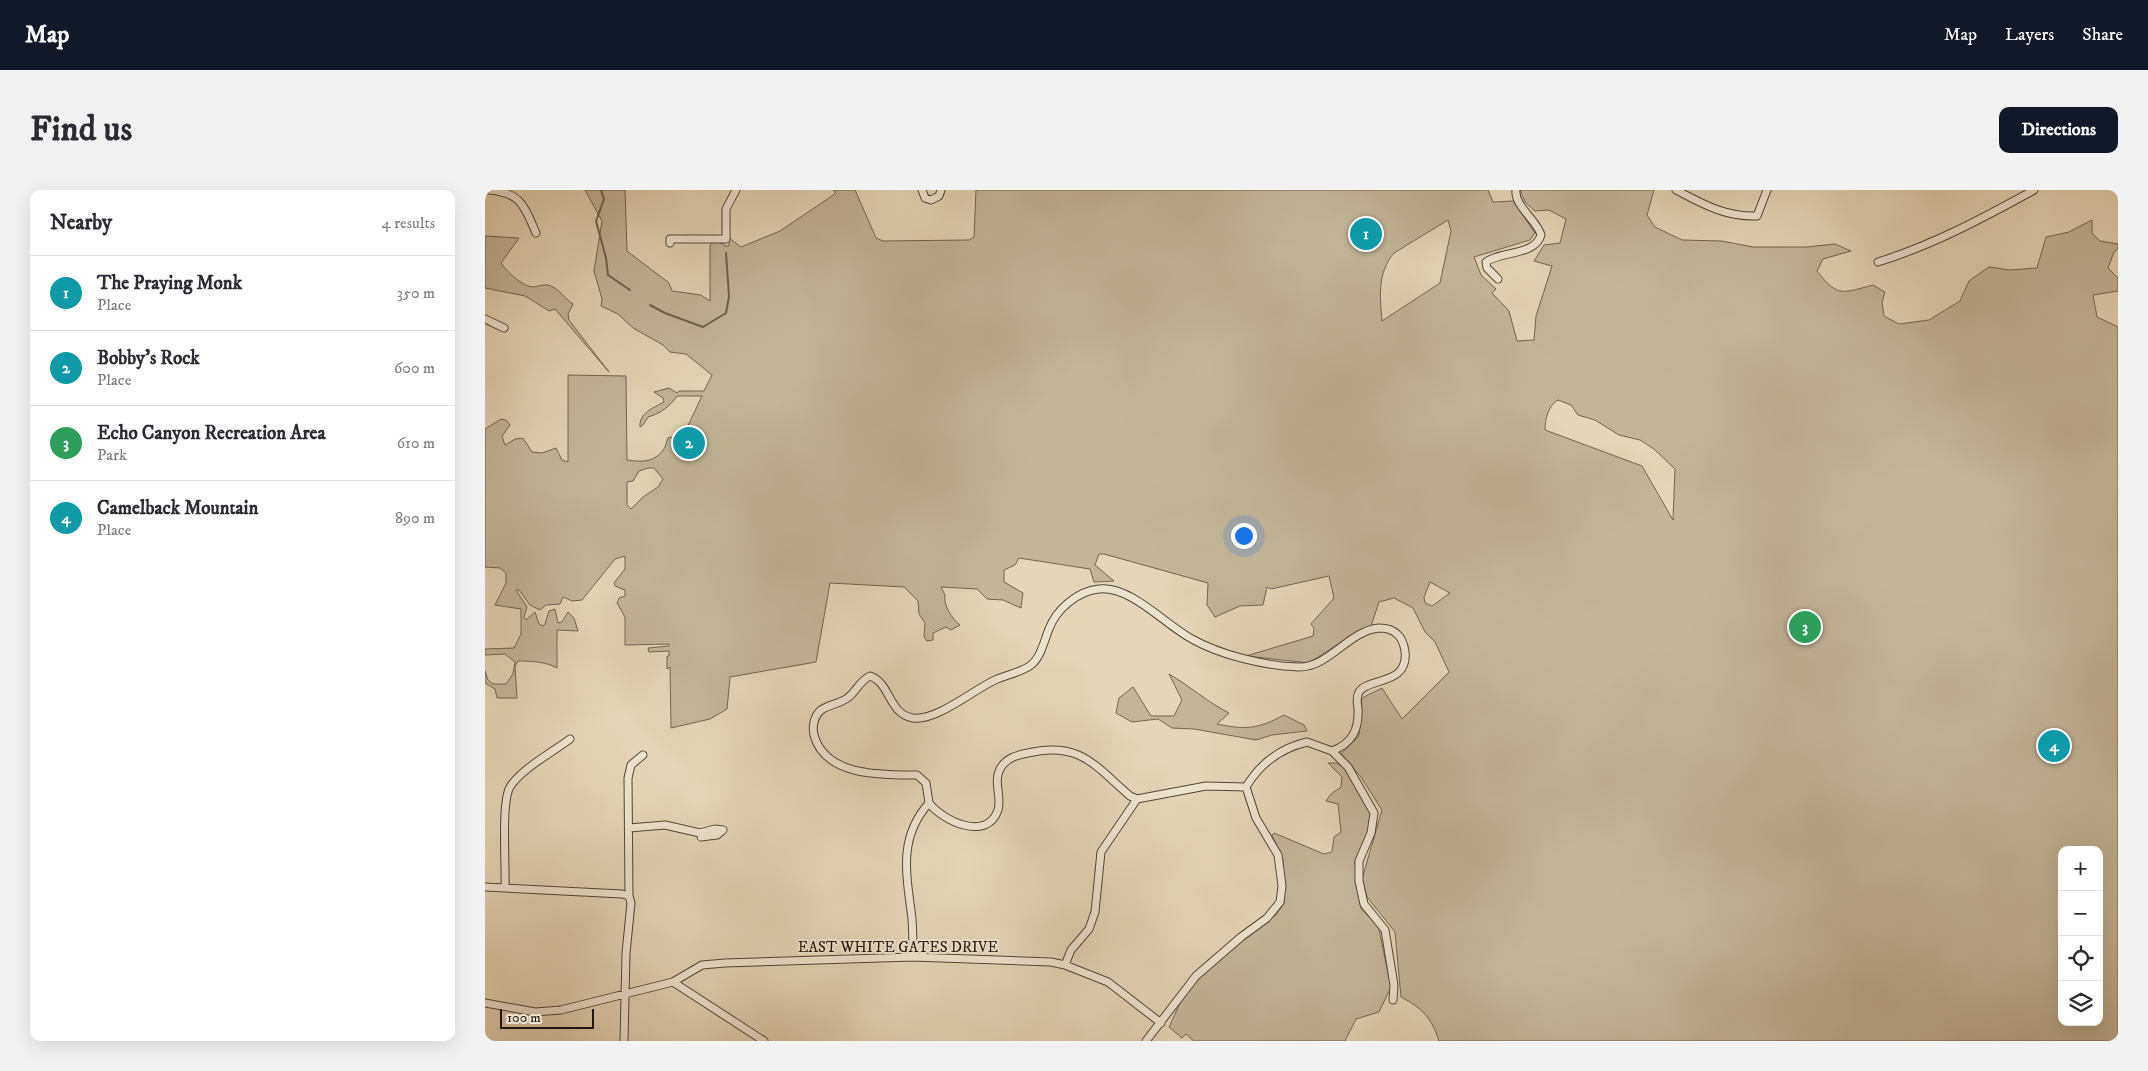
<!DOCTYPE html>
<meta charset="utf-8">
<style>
:root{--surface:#fff;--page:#f2f2f3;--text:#2b2b33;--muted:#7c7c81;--line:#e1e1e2;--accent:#111827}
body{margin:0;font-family:"IM FELL DW Pica",serif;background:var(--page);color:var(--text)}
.controls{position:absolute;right:15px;bottom:15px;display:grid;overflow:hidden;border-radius:10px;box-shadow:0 5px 20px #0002}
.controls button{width:45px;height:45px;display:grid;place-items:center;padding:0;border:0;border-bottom:1px solid var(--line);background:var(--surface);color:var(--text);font:25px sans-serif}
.scale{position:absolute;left:15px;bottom:12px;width:94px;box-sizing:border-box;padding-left:5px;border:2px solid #22170d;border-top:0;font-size:14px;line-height:18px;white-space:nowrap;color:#22170d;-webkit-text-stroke:4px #ede4d0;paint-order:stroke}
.you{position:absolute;left:758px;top:345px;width:18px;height:18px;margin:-12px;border:4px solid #fff;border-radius:50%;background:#1a73e8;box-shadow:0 0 0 8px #1a73e833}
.badge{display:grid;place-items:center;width:32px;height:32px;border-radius:50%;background:var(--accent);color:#fff;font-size:16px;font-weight:700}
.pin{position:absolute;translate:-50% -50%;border:2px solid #fff;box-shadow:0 1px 5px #0006}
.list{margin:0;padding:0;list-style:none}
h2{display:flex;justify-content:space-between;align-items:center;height:65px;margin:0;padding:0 20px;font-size:21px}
h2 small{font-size:16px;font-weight:400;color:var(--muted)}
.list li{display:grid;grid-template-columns:32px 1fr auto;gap:15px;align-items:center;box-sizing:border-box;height:75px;padding:0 20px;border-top:1px solid var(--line)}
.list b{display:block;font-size:19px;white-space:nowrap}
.list p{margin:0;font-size:16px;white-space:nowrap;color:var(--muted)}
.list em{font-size:16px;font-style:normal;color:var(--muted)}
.icon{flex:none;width:28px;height:28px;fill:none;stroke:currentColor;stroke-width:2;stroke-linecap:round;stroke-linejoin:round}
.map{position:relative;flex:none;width:1633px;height:851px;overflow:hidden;border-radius:10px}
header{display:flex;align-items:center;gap:30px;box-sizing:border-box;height:70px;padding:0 25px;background:var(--accent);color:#fff}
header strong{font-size:24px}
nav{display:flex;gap:28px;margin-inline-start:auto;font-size:18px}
.intro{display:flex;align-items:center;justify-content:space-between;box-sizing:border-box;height:120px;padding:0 30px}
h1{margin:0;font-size:35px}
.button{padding:12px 22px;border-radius:10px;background:var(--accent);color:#fff;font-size:18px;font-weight:700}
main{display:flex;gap:30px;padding:0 30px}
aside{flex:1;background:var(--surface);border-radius:10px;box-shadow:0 5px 20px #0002}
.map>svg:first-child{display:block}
.green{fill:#c3b699;stroke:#726653;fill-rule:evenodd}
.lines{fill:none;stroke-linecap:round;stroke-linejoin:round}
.stream{stroke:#6f6350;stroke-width:2}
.minor-casing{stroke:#524737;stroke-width:9}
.minor{stroke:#ede4d0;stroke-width:7}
.labels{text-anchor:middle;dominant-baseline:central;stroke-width:4;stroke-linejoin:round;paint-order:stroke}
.street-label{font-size:15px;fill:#22170d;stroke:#ede4d0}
</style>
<header>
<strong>Map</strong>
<nav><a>Map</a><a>Layers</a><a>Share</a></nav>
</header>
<div class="intro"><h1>Find us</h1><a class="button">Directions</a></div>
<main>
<aside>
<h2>Nearby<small>4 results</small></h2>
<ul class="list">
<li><span class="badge" style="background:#0f9aa8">1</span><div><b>The Praying Monk</b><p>Place</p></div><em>350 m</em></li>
<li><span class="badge" style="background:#0f9aa8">2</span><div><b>Bobby's Rock</b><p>Place</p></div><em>600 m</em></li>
<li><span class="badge" style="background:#2e9e5b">3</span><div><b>Echo Canyon Recreation Area</b><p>Park</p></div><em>610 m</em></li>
<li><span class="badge" style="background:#0f9aa8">4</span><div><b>Camelback Mountain</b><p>Place</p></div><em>890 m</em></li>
</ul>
</aside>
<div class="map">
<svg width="1633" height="851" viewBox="0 0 1633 851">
<rect width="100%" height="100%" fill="#e4d6b6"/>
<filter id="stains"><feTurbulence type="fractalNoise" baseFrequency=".004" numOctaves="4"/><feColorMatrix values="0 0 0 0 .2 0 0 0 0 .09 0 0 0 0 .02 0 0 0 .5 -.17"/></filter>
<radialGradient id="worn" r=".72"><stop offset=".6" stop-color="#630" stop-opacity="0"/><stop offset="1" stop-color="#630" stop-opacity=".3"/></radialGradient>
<path class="green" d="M100 0H140L142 61 184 93 187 101 216 105 225 111V56L227 51H232L241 56H244V48L256 57 295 41 347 6 351 2 348 0H370L391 48 398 51 484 50 489 47 491 0H1003L1008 12 1028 11 1050 43 1045 50 989 67 996 85 1011 99 1007 103 1024 121 1032 151 1049 150 1051 126 1067 76 1049 71 1059 55 1075 53 1081 29 1064 20 1050 21 1040 12 1035 0H1169L1162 25 1170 37 1197 50 1237 51 1268 57H1322L1350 54 1366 61 1338 69 1332 81C1353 108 1357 103 1388 95L1400 102 1397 112 1399 126 1414 134 1444 130 1475 111 1484 91 1504 77 1525 80 1552 78 1561 47 1584 42 1607 30V43L1615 51 1633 54V59L1629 62 1623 78 1633 88V101L1608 105 1612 127 1633 137V851H954C947 828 937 818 916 807L910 742 882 707 877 689 897 620 876 587 856 564 874 546 877 508 897 498 917 529 964 482 950 452 940 442 928 418 909 408 894 412 886 436 856 452 824 473 761 466 828 446 829 438 826 434 849 408 844 386 786 399 782 397 778 415 755 416 730 427 722 415 723 393 619 364H614L610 375 629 391 609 392 605 379 534 368 530 375 519 380V392L538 403 536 418 518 410 502 409 492 399 456 397 460 405C458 415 467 429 475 435L466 440 461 437 448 443V450L442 451 439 447 440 433 434 424 433 411 419 397 345 393 331 472 245 487 242 519 225 529 186 538 185 477 182 479V466H184V461L164 462 163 458 184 456V454L140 455V427L132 413 134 408 140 406V400L130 396 129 393 140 379V366L130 369 97 410 87 411 78 407 75 414 61 415 55 420 45 415 34 400H31L42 417 39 427 41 430 50 422 54 434 58 436 60 434 64 421 70 419 73 433 77 432 83 422 89 428 93 441 72 440V478C62 472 46 471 33 471L30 476 32 508H12L10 499 0 493V481L3 490 8 494H21L28 484 30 472 20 464 0 465V459L29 458 36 444V419L10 415 21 393V383L15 378 0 377V239L16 229 21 230 25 235 17 246 20 255 30 249 38 248 47 262 57 263 71 258 77 270 83 272V185L141 186 142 270C156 272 169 273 179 259 181 256 181 252 183 248L199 244 217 206H192C186 216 174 224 163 227L158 235 155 237C154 223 168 218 179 212L178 208 169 202 184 198 192 203 194 201H219L227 185 201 164 185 162 178 155 148 138 133 124 116 116 117 109 109 81 117 31ZM963 30 966 41 955 93 897 131C895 107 892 83 909 63ZM1073 210 1086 215 1093 225 1110 230 1134 245 1155 250 1169 259 1190 279 1188 330 1157 276 1060 240C1060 229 1063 216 1073 210ZM163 278H169L178 289 173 297 158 307 146 319 142 315V292L148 291 154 281ZM945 392 965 403 947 416 940 413 939 407ZM1577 660H1614V832H1577Z
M0 46 34 48 16 73C21 81 37 96 47 97 52 97 58 94 63 95 74 98 79 108 88 114L83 124 84 130 124 182 70 119 64 121 40 106 0 98Z
M684 484C705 496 722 512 744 523L732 534C761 540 773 539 799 525L819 535 822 541 787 545 771 550 709 539 687 538 673 529 647 532 631 523 634 508 648 497 666 526H689L697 510Z
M843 573H851L861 578 886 620 885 639 870 672 876 719 893 735 906 797 894 822 871 829 860 851H709L701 844 697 848 684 837 702 798 762 745 791 725 799 713 798 670 787 645 789 643 839 664 847 662 849 647 856 642 853 614 841 611 846 604 856 597 857 587Z"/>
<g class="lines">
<path class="stream" d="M116 0 119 9 111 31 121 68 123 85 145 100
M165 115 180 123 218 137 241 123 244 106 241 63"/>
<g class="minor-casing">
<path id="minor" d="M4 0C37 3 39 16 51 43
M437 0 440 8 446 10 454 6 456 0
M1191 0C1218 14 1240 27 1272 26L1282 0
M185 53V49H241V19L251 0
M1393 72C1448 55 1498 28 1549 0
M1013 89 1002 78 1001 72C1015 61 1050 66 1056 45 1052 30 1029 16 1031 0
M0 129 19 138
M444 613 441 593 432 585C398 585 340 587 329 545 327 536 329 526 336 520 343 515 353 514 361 509 371 503 374 491 385 486 406 493 403 524 428 528 452 531 488 500 510 490 521 485 537 482 546 475 556 467 559 451 564 439 571 420 592 401 614 399 647 396 680 435 707 449 735 465 781 476 813 477 844 478 863 441 894 438 900 438 907 439 912 444 917 448 919 455 920 461 924 496 883 487 874 502 871 507 872 513 873 518 874 539 868 553 847 561
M444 613C458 631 502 652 513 620 517 607 508 592 515 579 521 568 532 565 543 563 595 551 609 575 645 606L652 609 721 596 761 597
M144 638 180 635 215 643 230 639 238 640
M216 647 232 645 238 640
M0 697 137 704 144 706
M20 698C21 677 16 612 25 597 36 579 68 562 85 549
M428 767C428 755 428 742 427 729 422 686 412 649 444 613
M580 775 586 760 604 739 610 722 616 662 652 609
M188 792 279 851
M0 813 50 822 76 820 188 792 217 775 240 773 428 767 566 772 580 775 623 792 676 833
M139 851 141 763 146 713 144 706 143 588 146 575 158 565
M661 851 711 786 756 747 782 728 795 712 797 696 793 665 771 628 761 597C775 574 796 558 822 552L847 561 863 577 889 623 886 643 874 671V691L879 714 900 740 909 795 908 810"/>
</g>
<use href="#minor" class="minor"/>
</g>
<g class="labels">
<g class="street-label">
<text x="413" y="757">EAST WHITE GATES DRIVE</text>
</g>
</g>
<rect width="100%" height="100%" filter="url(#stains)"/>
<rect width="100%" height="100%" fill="url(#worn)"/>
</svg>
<div class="controls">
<button>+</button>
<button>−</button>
<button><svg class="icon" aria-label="locate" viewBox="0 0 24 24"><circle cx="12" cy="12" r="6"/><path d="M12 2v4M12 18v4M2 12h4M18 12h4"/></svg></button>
<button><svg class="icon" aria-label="layers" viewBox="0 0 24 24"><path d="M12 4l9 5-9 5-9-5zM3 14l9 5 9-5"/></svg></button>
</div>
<div class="scale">100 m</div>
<div class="you"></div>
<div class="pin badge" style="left:881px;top:44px;background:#0f9aa8">1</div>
<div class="pin badge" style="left:204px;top:253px;background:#0f9aa8">2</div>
<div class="pin badge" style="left:1320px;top:437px;background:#2e9e5b">3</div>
<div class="pin badge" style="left:1569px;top:556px;background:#0f9aa8">4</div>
</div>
</main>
